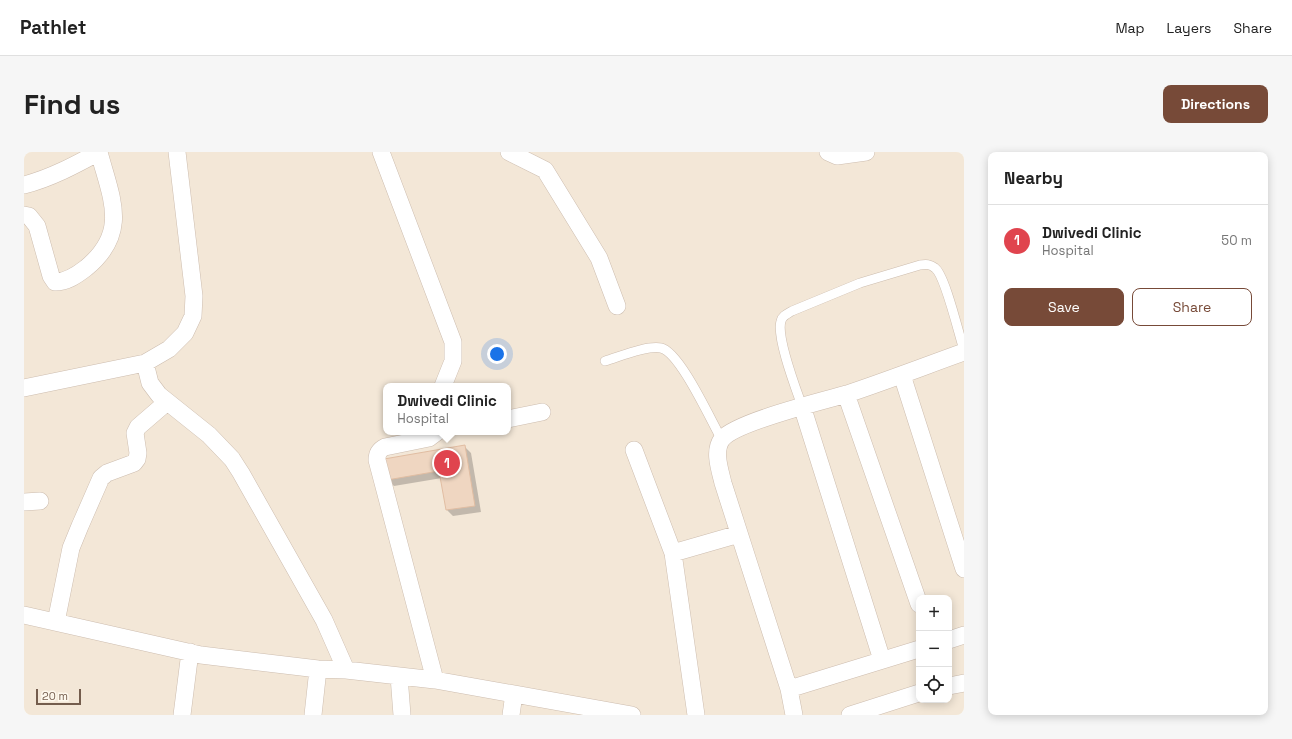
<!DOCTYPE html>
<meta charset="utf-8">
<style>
:root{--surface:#fff;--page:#f6f6f6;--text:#222;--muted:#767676;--line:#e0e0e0;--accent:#774a38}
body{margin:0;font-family:"Space Grotesk",sans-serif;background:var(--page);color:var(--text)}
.controls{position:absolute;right:12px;bottom:12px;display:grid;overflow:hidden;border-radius:8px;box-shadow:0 2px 10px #0003}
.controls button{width:36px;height:36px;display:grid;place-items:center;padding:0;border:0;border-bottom:1px solid var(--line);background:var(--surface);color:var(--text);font:20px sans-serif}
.scale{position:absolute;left:12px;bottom:10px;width:45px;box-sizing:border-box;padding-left:4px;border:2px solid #745d4d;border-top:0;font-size:11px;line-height:14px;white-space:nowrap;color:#745d4d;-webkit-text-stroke:3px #fef9ee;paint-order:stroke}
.you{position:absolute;left:473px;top:202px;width:14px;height:14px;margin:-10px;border:3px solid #fff;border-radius:50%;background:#1a73e8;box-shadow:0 0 0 6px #1a73e833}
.badge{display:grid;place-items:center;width:26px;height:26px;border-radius:50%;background:var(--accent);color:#fff;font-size:13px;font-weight:700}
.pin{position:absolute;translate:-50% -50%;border:2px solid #fff;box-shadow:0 1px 4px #0006}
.popup{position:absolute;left:359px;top:231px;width:128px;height:52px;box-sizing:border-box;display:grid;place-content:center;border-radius:8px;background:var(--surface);filter:drop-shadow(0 1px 3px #0005);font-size:13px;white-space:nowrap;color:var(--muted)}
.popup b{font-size:15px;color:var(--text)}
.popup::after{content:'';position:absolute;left:50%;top:100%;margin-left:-8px;border:8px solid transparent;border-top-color:var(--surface)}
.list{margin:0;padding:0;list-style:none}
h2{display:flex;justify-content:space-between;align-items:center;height:52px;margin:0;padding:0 16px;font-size:17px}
h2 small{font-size:13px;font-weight:400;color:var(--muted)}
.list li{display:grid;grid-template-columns:26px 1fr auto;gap:12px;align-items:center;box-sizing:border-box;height:72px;padding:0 16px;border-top:1px solid var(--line)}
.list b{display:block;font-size:15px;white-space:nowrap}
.list p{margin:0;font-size:13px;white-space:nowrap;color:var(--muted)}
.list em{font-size:13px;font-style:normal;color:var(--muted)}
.actions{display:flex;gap:8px;padding:12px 16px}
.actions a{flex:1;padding:9px 0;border:1px solid var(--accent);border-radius:8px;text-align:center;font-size:14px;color:var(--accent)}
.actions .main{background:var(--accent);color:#fff}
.icon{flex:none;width:22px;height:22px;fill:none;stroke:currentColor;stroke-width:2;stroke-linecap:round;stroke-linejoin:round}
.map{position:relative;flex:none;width:940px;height:563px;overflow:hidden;border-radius:8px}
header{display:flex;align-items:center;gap:24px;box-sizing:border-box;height:56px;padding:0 20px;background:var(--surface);border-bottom:1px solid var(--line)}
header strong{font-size:19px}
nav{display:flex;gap:22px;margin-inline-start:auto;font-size:14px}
.intro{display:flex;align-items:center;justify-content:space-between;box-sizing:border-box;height:96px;padding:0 24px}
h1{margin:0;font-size:28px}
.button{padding:10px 18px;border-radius:8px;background:var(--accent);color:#fff;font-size:14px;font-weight:700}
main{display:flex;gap:24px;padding:0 24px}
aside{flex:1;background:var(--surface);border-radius:8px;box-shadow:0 2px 10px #0003}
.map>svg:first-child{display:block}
.residential{fill:#f3e7d7;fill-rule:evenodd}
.shadow{fill:#0003}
.building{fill:#efd6c1;stroke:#e1bda2}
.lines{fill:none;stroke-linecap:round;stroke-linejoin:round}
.service-casing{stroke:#cdbdaf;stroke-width:10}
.minor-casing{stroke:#cdbdaf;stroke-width:18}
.service{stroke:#fff;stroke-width:9}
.minor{stroke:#fff;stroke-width:17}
</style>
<header>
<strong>Pathlet</strong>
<nav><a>Map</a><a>Layers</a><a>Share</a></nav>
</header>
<div class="intro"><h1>Find us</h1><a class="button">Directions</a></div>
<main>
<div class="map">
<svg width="940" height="563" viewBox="0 0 940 563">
<rect width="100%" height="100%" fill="#fbf5e8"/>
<path class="residential" d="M0 0H940V563H0ZM362 234H484V280H362ZM895 446H925V548H895Z"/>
<path class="shadow" d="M440 294 447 301 457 360 429 364 423 358 418 326 370 334 364 328Z"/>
<path class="building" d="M441 293 451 354 422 358 415 319 363 328 360 307Z"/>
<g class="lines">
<g class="service-casing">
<path id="service" d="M581 209C595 205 623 193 637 196 656 200 687 269 698 288
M778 254C772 237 752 185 757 169 758 164 763 162 768 159L836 131 896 113C902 112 906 112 911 116 921 123 935 183 940 198"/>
</g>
<g class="minor-casing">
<path id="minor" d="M357 0 429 190V209L419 234
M485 0 521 18 575 106 593 154
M804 0 813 4 842 0
M0 33C27 26 51 13 75 0
M0 63 5 64 13 74 27 124 31 130C43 130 53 123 62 116 106 80 87 46 75 0
M121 211 126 231 135 243 185 283 208 307 217 321 300 468 322 518
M878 223 940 417
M0 236 121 211 145 197 161 181 169 164 170 144 153 0
M822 242 895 452
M778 254 858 508
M484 267 518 260
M610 298 649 401
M0 350 16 349
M0 463 177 503 294 517 322 518 411 528 608 563
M32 470 47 396 56 374 77 326 83 321 110 311 113 307 114 301 111 281 114 275 143 250
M925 488 940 483
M375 524 378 563
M411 528 353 308C353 301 355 298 361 295L405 286 413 280
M925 534 940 531
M765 537 895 497
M158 563 166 500
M289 563 294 517
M487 563 490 542
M672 563 649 401 715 382
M770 563 765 537 699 331C696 318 689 299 698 287 712 270 798 249 823 242 862 229 901 214 940 200
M826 563 895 541"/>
</g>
<use href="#service" class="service"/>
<use href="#minor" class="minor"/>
</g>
</svg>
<div class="controls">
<button>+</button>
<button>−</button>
<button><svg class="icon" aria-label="locate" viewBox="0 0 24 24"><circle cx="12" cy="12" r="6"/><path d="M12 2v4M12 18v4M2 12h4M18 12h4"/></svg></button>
</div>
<div class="scale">20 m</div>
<div class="you"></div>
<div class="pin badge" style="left:423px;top:311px;background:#e0444e">1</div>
<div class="popup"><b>Dwivedi Clinic</b>Hospital</div>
</div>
<aside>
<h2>Nearby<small></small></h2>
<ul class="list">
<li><span class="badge" style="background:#e0444e">1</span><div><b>Dwivedi Clinic</b><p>Hospital</p></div><em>50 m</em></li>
</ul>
<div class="actions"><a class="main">Save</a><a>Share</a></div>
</aside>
</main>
